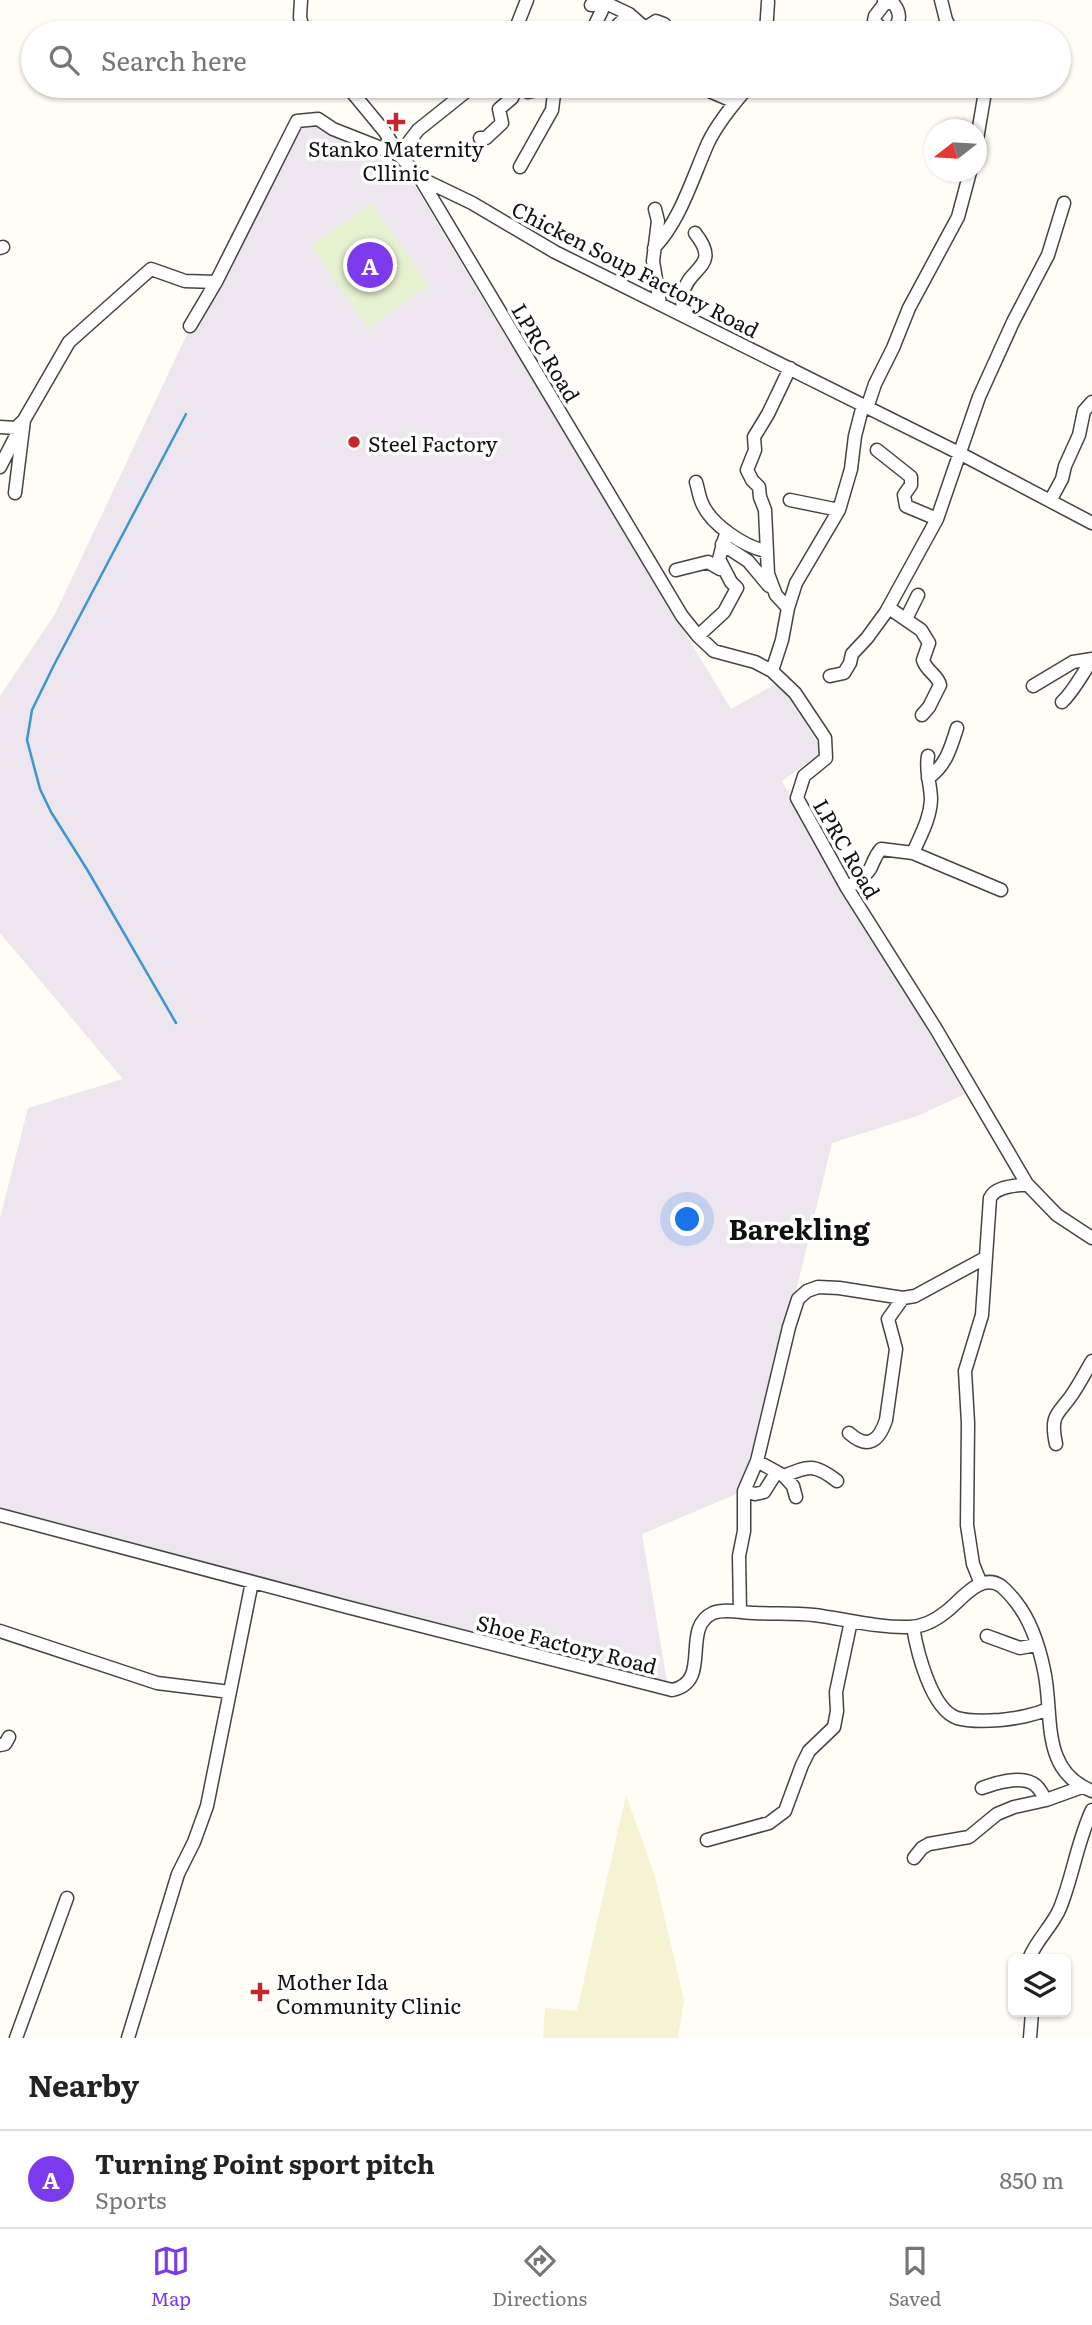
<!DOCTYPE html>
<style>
:root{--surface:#fff;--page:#f6f6f6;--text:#222;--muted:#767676;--line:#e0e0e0;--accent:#7c3aed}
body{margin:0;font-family:Literata,serif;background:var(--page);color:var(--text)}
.controls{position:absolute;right:21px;bottom:21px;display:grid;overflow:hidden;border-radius:10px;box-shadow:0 2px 5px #0004}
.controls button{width:63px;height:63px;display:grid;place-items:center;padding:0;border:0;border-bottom:2px solid var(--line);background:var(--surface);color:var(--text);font:35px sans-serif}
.compass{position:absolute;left:924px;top:119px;width:63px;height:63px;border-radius:50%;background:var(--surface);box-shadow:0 2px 5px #0004;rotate:253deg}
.you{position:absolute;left:688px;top:1220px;width:24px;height:24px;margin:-18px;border:5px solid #fff;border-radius:50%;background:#1a73e8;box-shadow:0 0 0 10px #1a73e833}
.badge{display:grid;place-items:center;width:46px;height:46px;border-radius:50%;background:var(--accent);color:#fff;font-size:23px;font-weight:700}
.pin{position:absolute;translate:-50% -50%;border:4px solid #fff;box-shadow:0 2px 7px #0006}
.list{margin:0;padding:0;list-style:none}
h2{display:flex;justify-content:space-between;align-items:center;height:91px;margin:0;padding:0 28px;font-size:30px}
h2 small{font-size:23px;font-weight:400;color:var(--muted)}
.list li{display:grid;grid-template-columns:46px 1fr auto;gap:21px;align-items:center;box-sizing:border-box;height:98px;padding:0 28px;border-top:2px solid var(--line)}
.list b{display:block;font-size:26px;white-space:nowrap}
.list p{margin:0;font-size:23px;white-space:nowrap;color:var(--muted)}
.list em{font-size:23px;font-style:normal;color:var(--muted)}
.icon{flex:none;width:38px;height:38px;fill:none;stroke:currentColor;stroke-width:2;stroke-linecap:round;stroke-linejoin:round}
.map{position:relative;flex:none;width:1092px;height:2038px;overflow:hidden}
.search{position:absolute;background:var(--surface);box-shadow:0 2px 5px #0004;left:21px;right:21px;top:21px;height:77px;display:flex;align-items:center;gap:18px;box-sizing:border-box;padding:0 24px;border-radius:38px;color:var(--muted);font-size:26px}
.sheet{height:189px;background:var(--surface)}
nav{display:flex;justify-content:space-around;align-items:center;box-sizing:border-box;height:98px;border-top:2px solid var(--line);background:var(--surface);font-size:19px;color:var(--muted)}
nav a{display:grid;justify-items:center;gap:4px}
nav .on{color:var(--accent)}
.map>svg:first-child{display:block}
.industrial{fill:#eee6ef}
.farmland{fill:#f6f3d4}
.pitch{fill:#e6f2cf}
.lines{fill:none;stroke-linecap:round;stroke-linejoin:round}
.stream{stroke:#3f96cf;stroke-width:2.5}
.minor-casing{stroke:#444;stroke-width:15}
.minor{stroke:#fff;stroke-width:12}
.poi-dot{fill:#c4262e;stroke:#fff;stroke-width:2.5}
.labels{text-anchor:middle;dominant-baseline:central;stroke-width:7;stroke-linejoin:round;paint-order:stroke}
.poi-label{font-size:21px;fill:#111;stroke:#fff;text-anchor:start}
.street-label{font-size:21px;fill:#111;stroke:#fff}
.district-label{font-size:28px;font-weight:bold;fill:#111;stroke:#fff}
</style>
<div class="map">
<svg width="1092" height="2038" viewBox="0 0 1092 2038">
<rect width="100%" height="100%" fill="#fffdf5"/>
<path class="industrial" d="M306 122 407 173 731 709 779 682 823 751 782 781 965 1094 920 1115 832 1143 748 1489 642 1534 668 1687 0 1515V1218L28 1108 123 1079 0 933V696L55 614 237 228Z"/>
<path class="farmland" d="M626 1795 654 1873 684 2000 678 2038H543L545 2008 577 2011Z"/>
<path class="pitch" d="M371 203 429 285 368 328 311 246Z"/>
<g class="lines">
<path class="stream" d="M176 1023 88 871 51 812 40 789 27 740 32 710 54 665 186 414"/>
<g class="minor-casing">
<path id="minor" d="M301 0 300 17 304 33
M884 0 885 3 875 16 874 21 886 33
M941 0 946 20 953 33
M885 3H893C903 15 899 23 891 33
M591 5H610L629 14 645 28 656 21 664 24 671 33
M514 33 527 0
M591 33 607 0
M615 33 616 27 629 14
M766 33 768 2
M930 33H939
M347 86 385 132 399 155 418 130 473 86
M698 86 735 102
M480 138H486L502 123 499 109 512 98 517 86 528 92 533 91 535 86
M976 145 986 86
M520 167 552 110 555 86
M420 178 682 616 698 636 714 651 755 662 772 671 795 693 825 738 826 758 804 776 797 798 847 888 936 1029 1027 1184 1057 1215 1092 1238
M655 209 658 221 653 261 660 304
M0 248 3 247
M654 248C681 219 692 179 708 143 718 122 734 103 749 86
M684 316C683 309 681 300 683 293 689 266 722 267 695 233
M190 326 216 282 297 121 318 119 333 129 399 155 420 178 472 203 555 252 961 454 1092 523
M867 408 875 384 893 348 909 308 958 217 970 172
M0 427 16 428 23 421
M877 450 911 477V485L904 495 906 506 937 519
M0 467 19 430
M696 482C698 488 699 497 702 503 711 525 745 547 766 551
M15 493 24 420 69 342 151 269 185 281 216 282
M790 500 839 510
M1050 501 1062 479 1065 466 1079 435 1084 411 1092 402
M722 544 748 561 769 586
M676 570 708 562 720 569 723 568
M788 608 796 583 839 510 851 469 855 436 863 405
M889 608 921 630 929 643 923 660C926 671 938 675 940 685L929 707 922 715
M906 619 918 595
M698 636 724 612 737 588 731 582 719 559C722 550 722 542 727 533
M772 671 782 640 788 608 776 595 768 574 765 510 760 497 759 487 752 480 747 470 755 450 754 437 768 414 790 368
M830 676 844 673 850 663 852 654 867 638 886 612 937 519 979 397 1013 322 1048 255 1064 203
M1033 686 1073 662 1092 659
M1062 702C1074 691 1082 674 1092 660
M928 778C946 766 951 747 957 728
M913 853C920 836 930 820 931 800 931 785 925 771 928 756
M847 888C854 883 865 877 870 869 874 862 874 857 881 849L913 853 1001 890
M849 1433C868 1450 879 1441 886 1420L896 1349 888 1319 903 1298
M1056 1444C1049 1411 1060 1415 1075 1390 1081 1381 1086 1371 1092 1361
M757 1461 784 1476C808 1466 814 1463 837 1481
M784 1476 793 1486 796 1497
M744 1491 755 1494 764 1492 776 1473
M0 1515 347 1607 672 1690C713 1682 680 1628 713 1613 725 1608 743 1613 755 1613 775 1614 795 1613 814 1615 845 1619 878 1628 909 1627 923 1627 936 1620 947 1611 961 1600 981 1572 1001 1586 1006 1590 1012 1597 1016 1602 1031 1621 1039 1646 1044 1670 1054 1714 1039 1770 1092 1791
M981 1584 973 1564 967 1525 968 1423 965 1371 982 1315 990 1198C996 1186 1015 1186 1027 1184
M740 1612 739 1556 744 1531V1491L757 1461 789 1327 798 1299 807 1291 818 1287 839 1288 903 1298 915 1296 985 1258
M913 1627C917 1651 931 1709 957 1718 970 1722 987 1721 1000 1720 1017 1718 1032 1716 1048 1709
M0 1631 157 1683 230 1692
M987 1636 1020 1648 1036 1645
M0 1745 5 1744 9 1737
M982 1788C995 1783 1019 1776 1032 1783 1039 1786 1042 1794 1046 1800
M707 1840 769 1823 785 1811 802 1765 809 1751 834 1727 837 1711 836 1692 851 1621
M914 1858 922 1848 929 1844 969 1837 997 1814 1014 1807 1046 1800 1082 1787
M1029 1959C1036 1940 1052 1927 1060 1908 1073 1876 1077 1842 1092 1810
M16 2038 67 1898
M128 2038 178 1874 194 1842 207 1806 252 1582
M1030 2038 1032 2012"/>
</g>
<use href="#minor" class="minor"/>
</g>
<g class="poi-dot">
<path d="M392.5 111.5h7v7h7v7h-7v7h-7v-7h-7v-7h7z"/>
<circle cx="354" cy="442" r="7"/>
<path d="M256.5 1981.5h7v7h7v7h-7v7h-7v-7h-7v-7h7z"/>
</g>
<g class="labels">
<g class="poi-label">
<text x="396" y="147" text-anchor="middle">Stanko Maternity<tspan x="396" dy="24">Cllinic</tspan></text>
<text x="368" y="442">Steel Factory</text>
<text x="276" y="1980">Mother Ida<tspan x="276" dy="24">Community Clinic</tspan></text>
</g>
<g class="street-label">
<text transform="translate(636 268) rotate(27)">Chicken Soup Factory Road</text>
<text transform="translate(547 352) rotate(59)">LPRC Road</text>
<text transform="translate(848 848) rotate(60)">LPRC Road</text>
<text transform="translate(567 1643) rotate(14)">Shoe Factory Road</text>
</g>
<g class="district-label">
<text x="799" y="1228">Barekling</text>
</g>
</g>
</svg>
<div class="controls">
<button><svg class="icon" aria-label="layers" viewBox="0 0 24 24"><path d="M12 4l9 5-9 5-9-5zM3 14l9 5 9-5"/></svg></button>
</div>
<svg class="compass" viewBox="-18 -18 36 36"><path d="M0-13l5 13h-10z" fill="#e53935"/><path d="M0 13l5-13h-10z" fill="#767676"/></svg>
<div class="you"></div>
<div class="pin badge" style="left:370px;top:265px">A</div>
<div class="search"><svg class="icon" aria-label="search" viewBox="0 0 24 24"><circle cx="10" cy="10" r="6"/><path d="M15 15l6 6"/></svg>Search here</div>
</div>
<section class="sheet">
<h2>Nearby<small></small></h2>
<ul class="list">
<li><span class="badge">A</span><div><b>Turning Point sport pitch</b><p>Sports</p></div><em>850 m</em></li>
</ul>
</section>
<nav>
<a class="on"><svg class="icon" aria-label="map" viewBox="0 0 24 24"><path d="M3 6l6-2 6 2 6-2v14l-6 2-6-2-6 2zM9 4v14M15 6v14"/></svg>Map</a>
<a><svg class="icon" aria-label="directions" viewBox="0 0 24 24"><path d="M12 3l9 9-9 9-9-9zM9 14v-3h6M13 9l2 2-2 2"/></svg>Directions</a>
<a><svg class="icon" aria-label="saved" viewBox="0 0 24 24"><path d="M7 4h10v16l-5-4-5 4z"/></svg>Saved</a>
</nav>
